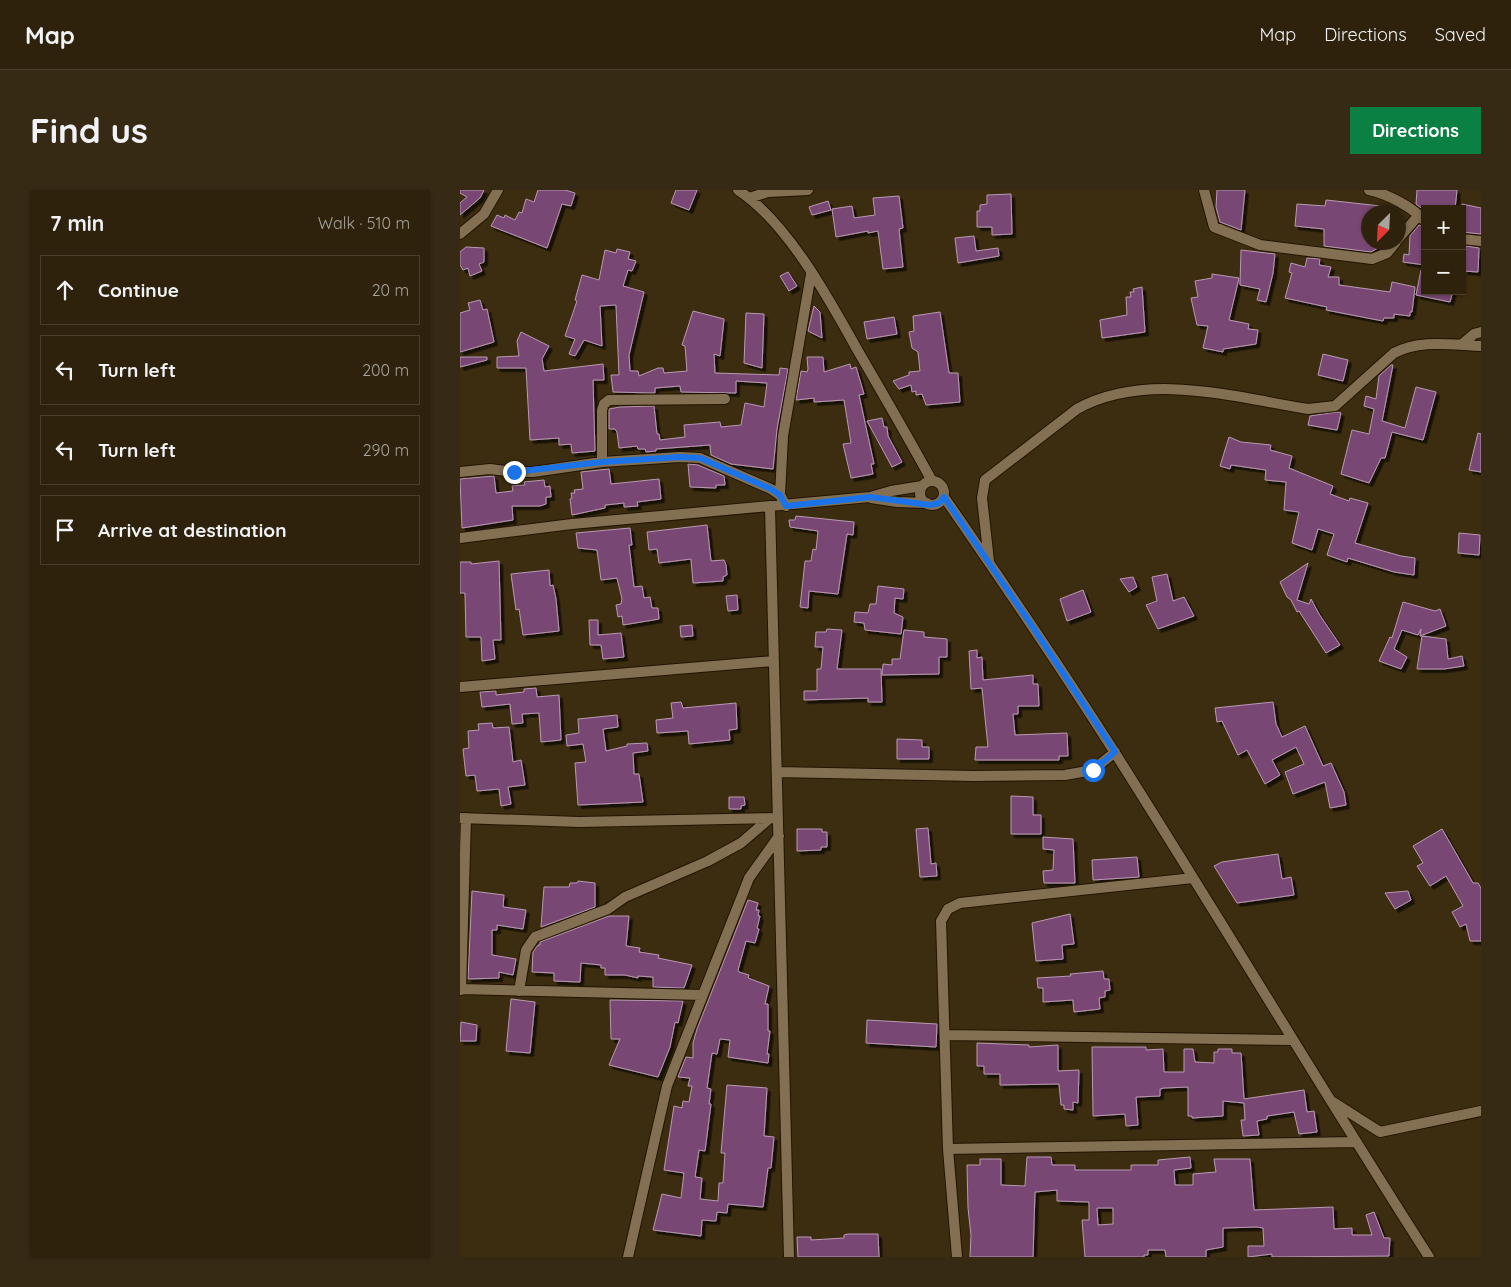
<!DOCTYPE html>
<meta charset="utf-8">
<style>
:root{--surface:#2e220c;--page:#362a15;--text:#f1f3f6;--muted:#a7a49d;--line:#493f2d;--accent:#0b8043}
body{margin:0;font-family:Quicksand,sans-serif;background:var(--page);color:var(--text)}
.controls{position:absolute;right:15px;top:15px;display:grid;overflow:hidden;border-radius:0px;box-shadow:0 1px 4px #0004}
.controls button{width:45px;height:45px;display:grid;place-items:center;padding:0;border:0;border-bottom:1px solid var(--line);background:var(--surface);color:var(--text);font:25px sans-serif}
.compass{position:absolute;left:901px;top:15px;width:45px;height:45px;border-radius:50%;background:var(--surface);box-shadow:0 1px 4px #0004;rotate:204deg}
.stop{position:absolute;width:15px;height:15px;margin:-11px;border:4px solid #1a73e8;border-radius:50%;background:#fff}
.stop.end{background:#1a73e8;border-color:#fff;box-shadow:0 1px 5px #0008}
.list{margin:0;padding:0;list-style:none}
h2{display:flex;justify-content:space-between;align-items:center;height:65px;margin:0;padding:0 20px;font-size:21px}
h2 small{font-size:16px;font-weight:400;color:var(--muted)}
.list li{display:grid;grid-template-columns:32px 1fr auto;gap:15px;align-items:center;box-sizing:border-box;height:70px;margin:0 10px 10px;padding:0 10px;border:1px solid var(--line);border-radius:0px}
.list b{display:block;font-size:19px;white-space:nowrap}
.list em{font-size:16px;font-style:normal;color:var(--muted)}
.icon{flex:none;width:28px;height:28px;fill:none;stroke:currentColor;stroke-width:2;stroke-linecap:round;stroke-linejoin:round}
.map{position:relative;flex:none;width:1021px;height:1067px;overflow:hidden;border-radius:0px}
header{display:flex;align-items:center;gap:30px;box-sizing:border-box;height:70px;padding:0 25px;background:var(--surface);border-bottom:1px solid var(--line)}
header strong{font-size:24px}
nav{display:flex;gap:28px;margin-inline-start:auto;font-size:18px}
.intro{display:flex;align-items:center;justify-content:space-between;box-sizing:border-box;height:120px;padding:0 30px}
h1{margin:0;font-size:35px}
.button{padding:12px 22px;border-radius:0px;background:var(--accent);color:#fff;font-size:18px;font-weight:700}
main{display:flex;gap:30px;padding:0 30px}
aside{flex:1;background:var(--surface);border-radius:0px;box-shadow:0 1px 4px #0004}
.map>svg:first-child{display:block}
.building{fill:#794673;stroke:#b89ab3;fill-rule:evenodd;filter:url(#shadow)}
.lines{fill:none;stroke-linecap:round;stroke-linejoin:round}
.street-casing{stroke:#231400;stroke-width:12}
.street{stroke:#837053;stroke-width:10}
.route{stroke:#1a73e8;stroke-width:6}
</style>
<header>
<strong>Map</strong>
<nav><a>Map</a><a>Directions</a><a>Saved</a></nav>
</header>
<div class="intro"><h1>Find us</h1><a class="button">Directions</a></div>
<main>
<aside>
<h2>7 min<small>Walk · 510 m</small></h2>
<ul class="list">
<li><svg class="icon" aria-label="ahead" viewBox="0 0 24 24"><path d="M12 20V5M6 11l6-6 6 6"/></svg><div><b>Continue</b></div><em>20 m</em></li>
<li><svg class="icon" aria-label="left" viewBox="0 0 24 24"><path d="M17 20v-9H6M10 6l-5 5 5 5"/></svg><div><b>Turn left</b></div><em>200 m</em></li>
<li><svg class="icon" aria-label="left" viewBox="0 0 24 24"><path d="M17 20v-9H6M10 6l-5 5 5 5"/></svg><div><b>Turn left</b></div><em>290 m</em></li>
<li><svg class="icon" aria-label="arrive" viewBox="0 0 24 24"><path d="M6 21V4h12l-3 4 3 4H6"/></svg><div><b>Arrive at destination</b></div></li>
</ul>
</aside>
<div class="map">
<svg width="1021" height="1067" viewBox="0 0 1021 1067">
<defs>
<filter id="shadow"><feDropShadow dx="3.5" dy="3.5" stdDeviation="0" flood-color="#0009"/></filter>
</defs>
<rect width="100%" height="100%" fill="#3d2d10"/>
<path class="building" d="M0 0H24L20 8 0 25V13L7 7 0 3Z
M78 0H105L115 3 111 16 102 14 87 58 31 36 37 25 44 28 45 25 55 30 59 22 62 23 66 9 74 12Z
M216 0H237L229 20 211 13Z
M757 0H785L781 40 760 32 756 17Z
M957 0H997L995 19H965V21L956 14Z
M551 4 552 44 532 45V37H517V21H520V15L527 14V5Z
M439 6 443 38 439 39 443 77 423 79 418 41 408 43V41L376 47 372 19 392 16 394 28 415 25 413 8Z
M866 10 930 17 929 22H908V52H925V54L911 62 864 56V39L835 36 837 14 865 16Z
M368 11 371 20 352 25 349 17Z
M1002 14 1021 18V44L1002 42Z
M959 35 965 38V75L943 72 944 64 949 65 950 46Z
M514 46 516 61 538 58 539 66 498 73 495 48Z
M1006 56 1019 58 1018 82 1004 81Z
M6 57 24 58V72L19 74 22 81 10 86 8 78 3 80 0 75V62Z
M157 59 170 62 168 69 176 71 172 81 168 80 163 96 184 102 169 165 170 181H178L179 186 198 178H203L204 183 227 181 225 156 222 155 233 121 264 129 260 166 254 164 255 183 319 185 320 178 328 179 317 239 313 279 271 274 251 265 250 255 196 259V261L186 262 185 259H178L177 256 159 258 157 242 155 239H149V219L160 217 194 216 197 244H199L200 250 225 247 224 235 260 232 261 237 281 235 285 213 304 217 307 193 276 191V203L221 202 220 196 195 198V203L153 202 151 185H159L156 115 140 116 142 156 124 150 115 166 109 164 115 149 105 146 117 111 115 110 122 85 139 90 145 60 156 63Z
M781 60 815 64 813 83 806 112 797 110 800 99 780 95Z
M847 68 860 69 859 75 871 77 868 87H879V95L930 102 932 92 955 97 952 122H950V126L934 124V128H924L923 131 866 120 867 117 825 108 832 83 829 82 831 73 845 77Z
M961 80H965V101H993L990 112 956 105Z
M328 82 337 96 329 101 320 86Z
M752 84 779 88 769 130 789 134 788 139 798 140 796 154 763 159V162L743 158 748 136 737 135 731 108 738 107 735 91 752 88Z
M682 97 685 142 642 148 640 130 667 125 666 107H671L670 102H674L673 99Z
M20 110 23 120 27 119 34 152 0 162V123L10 120 8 113Z
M354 116 360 122 362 148 348 141Z
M480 122 489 183H498L500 212 466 215 462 204 456 205V201L452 202 451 195 439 199 433 191 449 185V182L460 181 458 162 452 158 449 142 454 141 453 126Z
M286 123 304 124 302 178 284 173Z
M434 127 437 144 407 149 404 132Z
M61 142 89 156 82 169 84 181 143 174 144 190H133L135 261 112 263 111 254 99 255V248L70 250 66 178H37V167L59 166 57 151Z
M863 164 888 170 883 191 858 185Z
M0 167H27V170L0 177Z
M347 167H363L364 182 390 174 391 179 396 177 404 204 399 205 414 274H411L413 284 391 288 383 254 391 253 384 210 354 212V208L336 210 341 181 347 182 348 179Z
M931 175H933L922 231 945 238 956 197 976 202 963 250 932 242 925 268H921L909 293 881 284 892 240 909 244 914 219 904 216 906 206 916 209 919 186Z
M877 222 881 223 877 240 848 235 850 226Z
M422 228 424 237H427L428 246 442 272 432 277 407 231Z
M1018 243 1021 244V282L1009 280Z
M769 247 781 252 811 255 810 260 832 266 829 278 873 296 870 304 889 311 890 308 908 313 895 353 941 366 955 368 954 385 934 382 888 368 887 372 867 365 874 344 858 339 852 360 832 353 839 322 824 320 826 292 805 290 806 280 771 275 770 279 760 276Z
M228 274 238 275 264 286 265 295H256V298L230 297Z
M149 279 151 294 199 289 201 309 177 312 178 316 164 317V313L145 315V318L112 325 110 309 112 308 111 303H115L114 300 123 299 121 282Z
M34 286 36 303 53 301 52 296 65 295 64 292 84 290 85 297 90 296 91 307H86V314L80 316H52L53 330 2 338 0 289Z
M336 326 394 332 393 345 387 344 378 404 349 401 348 418 340 417 345 371H351L353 359 356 360 358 341 330 337 329 330H335Z
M247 335 251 371 264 370 266 375 267 385 263 387V391L233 393 231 369 199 373 197 359 189 360 187 342Z
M170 338 172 355H169L174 397 182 396 184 408 190 407 192 418H198L199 429 163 435 162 426 158 427 156 415 161 414 162 409 157 388 141 390 137 360 118 358 116 343Z
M999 343 1020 345 1019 365 998 363Z
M39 371 41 450H33L35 469 22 471 21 447H6L5 403H0V372H11V374Z
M848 373 837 410 849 414 851 409 859 424 880 455 866 463 839 421 837 422 831 410 827 407 820 392Z
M89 380 90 396 93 395 96 409 99 441 63 445 59 419 56 420 51 384Z
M707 384 713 411 724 407 734 426 698 439 686 415 697 411 692 387Z
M673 387 677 397 669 402 660 389Z
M418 396 444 399 443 409 435 408 434 423 443 427 441 444 405 440 404 433 394 432 395 422 408 423 410 414H416Z
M623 400 631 422 607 431 600 409Z
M277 405 278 420 268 421 266 406Z
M943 412 975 421 980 419 986 436 960 446 961 439 958 445 942 440 934 459 947 467 941 479 919 471 930 447 932 448Z
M129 430H138V445L161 443 164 467 143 469 141 455H130Z
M232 435 233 446 221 447 220 436Z
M367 439 382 440 377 479H421L422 512H408V508L344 510V501H357V479H361L363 457H355L356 442H366Z
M444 440 464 442V447L487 449V467H479V484L422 485 423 474 432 475V469H440Z
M962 446 986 449 988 469 1002 466 1004 476 984 479H957Z
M517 460V468L522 467 523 490 573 485V494H578L579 516H558V524H553L555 545 607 543 608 566H599V570H515L516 557H528L522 498 511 499 509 461Z
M76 498 77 507 99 505 101 550 81 552 79 523 62 524 63 533 52 534 50 514 22 517 20 502 36 501V505L64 502V499Z
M221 512 223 518 276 513 277 539 269 540 270 550 229 554 228 541 197 543 196 530 213 528 211 513Z
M813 512 816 534 822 547 845 536 863 576 871 573 884 602 886 615 870 618 865 592 833 604 825 582 844 574 836 557 812 570 820 585 805 594 787 560 778 565 762 531 757 532 755 518Z
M157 525 158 537 143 539 146 561 167 556V554L187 553 188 561 173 563 174 584H179L183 612 118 615 115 573 126 572 123 554 107 556 106 545 119 543 118 529Z
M32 533 33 538 49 537 53 572 61 570 65 595 48 597 51 614 41 616 39 599 17 601 15 585 6 586 3 559 9 558 8 541 19 540 18 534Z
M437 549 462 550V557H469V569H437Z
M551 606 573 607V625H581V644H551Z
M269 607H284L285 615 281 616V619H269Z
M468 638 471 674 476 673 477 686 460 687 456 639Z
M337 639H362V642H367V657H361V660L337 661Z
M982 639 1013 693H1018L1021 698V751H1010L1006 734 1000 737 992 722 1003 716 986 686 970 696 957 676 963 673 953 656Z
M583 647 613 649 615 693H584L583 681 593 680 594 660 583 659Z
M818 664 822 689 831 687 834 705 777 713 754 676 762 672Z
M677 667 679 687 633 690 632 670Z
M118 691 135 693V717L81 737 84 697H109L110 693H117Z
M12 701 44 705 43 717 66 720 63 739 37 735V740H32V765L56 769 53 785 39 782V788L8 789Z
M948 701 951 710 935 719 925 703Z
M288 710 298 713 296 720H299L298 726H300L297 738 299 739 295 753 286 751 278 780 279 782 289 785 288 788 309 796 305 814H308V841H310L307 864H309L308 873 268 867 270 850 260 849 257 864 252 863 247 898 251 899 249 914H251L245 961 239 960 235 987 242 988 240 1009 258 1011 259 993H263L265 963H261L267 895 307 898 304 946 314 947 311 978H308L303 1017 268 1014 267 1023 257 1022 256 1031 242 1030 241 1046 193 1040 202 1004 221 1008 224 983 204 980 214 916 222 918 223 911 229 912 232 896H228L230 888 218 887 226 867 233 868V853L237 839Z
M610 724 614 754 602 755 603 769 576 771 572 733Z
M149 726H169L166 756 180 758 179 762 199 765 198 768 232 775 224 798 193 797V787L178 786V788L165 785H145V778H141V775L121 773 120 792 94 791V783L72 782 73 762 78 755H80V752Z
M643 781 644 789H649L650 800 645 801V807L639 808 640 819 614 822 613 810 583 812V798H578L577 788 611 786 610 784Z
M51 809 75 812 70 863 46 861Z
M150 810 223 811 218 833 215 832 210 857 198 887 149 875 160 849H151Z
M407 830 477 834 476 857 406 853Z
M1 832 17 835 16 851H0Z
M517 853 569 855V857L598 855V881L619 880 618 913 613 912V920L604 919V915H601L599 894 540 895V884H524V876H517Z
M632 857H686V860L703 859 704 882H724V859H733L735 872 754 873V862H758V859H772V863H781L784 909 844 900 847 922 854 921 857 942 839 944 834 922 807 926V929L797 931 799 945 783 946 781 930H785L784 913 763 911V926L732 928V926H728V897L704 898 700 899V906L676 907 678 935 666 936 665 924 633 926Z
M567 967H591L592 975H615V980H671V975H698V970L730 967 731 978 714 980 715 995H733V984L756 982 754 969H790L794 1020 873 1017 874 1039 892 1038V1045H912L906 1025 914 1022 924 1048H930L929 1066 812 1067V1064L788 1067V1056H804L803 1038 797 1037 763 1038V1057L746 1060V1067H706L705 1060H688V1065H684V1067H625L622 1030H629V1012L597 1011V1000L575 1002 573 1067H510L511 1045 508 1018 507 975H520V969H541V995L565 996ZM637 1018H653V1034L638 1035Z
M388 1044H418L419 1067H338L337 1047H351V1050L384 1048V1045Z"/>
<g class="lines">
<g class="street-casing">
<path id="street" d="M278 0C328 33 369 109 398 161 423 204 448 247 472 291
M744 0 754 37 800 55 912 69 927 63 936 52
M909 0C928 4 952 17 965 31
M289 8 308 2 348 0
M0 44 24 24 38 0
M938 49 959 25
M1002 49 1021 51
M1001 155 1014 144 1021 142
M142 272V220L144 214 149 210 265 209
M0 282 30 279 54 282H73L142 272 220 267 240 268 311 299 320 305 326 316
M460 303a12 12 0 1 1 24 0a12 12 0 1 1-24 0Z
M320 305 323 246 351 84
M484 307C542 391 600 476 655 563 761 730 862 900 969 1067
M411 308 437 312 467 313
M310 317 329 1067
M0 348 112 334 410 307 431 301 462 296
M529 371 522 308 525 290 617 219C687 181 773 207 848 219L875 216 934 163C960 149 992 155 1021 156
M0 497 314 471
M317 582 514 586 605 585 633 580 655 562
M0 628 119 632 313 628
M0 799 243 805
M1 800 6 628
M59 801 66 760 75 747 148 719 165 707 248 671 281 653 310 628
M485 845 832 850
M873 912 920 942 1021 921
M488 959 895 952
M168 1067 207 896 289 688 319 646
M497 1067 488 959 481 731 488 719 500 713 733 688"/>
</g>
<use href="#street" class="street"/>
</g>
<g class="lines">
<path class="route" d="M54 282 142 272 220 267 240 268 311 299 320 305 326 316 410 307 470 315 479 313 484 307 572 436 655 562 633 580"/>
</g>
</svg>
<div class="controls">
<button>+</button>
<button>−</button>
</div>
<svg class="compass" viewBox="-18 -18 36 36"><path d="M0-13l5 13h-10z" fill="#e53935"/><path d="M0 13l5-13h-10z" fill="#a7a49d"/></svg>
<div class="stop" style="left:633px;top:580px"></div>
<div class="stop end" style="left:54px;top:282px"></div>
</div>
</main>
